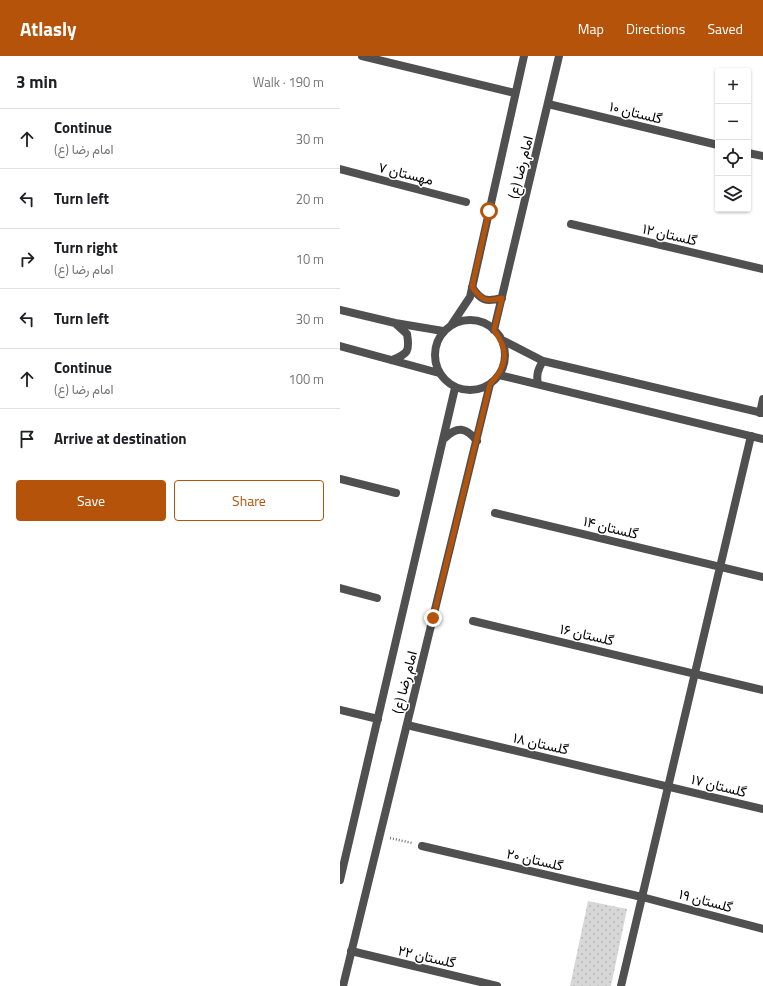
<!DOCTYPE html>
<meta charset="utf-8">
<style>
:root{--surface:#fff;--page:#f6f6f6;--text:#202124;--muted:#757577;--line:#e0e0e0;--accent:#b45309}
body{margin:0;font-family:"Titillium Web",Vazirmatn,sans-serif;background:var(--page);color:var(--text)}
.controls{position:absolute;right:12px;top:12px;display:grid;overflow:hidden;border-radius:4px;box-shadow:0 1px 3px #0004}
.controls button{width:36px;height:36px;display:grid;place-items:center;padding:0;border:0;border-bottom:1px solid var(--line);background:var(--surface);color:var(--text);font:20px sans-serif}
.stop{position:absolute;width:12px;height:12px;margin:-9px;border:3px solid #b45309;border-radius:50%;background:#fff}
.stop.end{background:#b45309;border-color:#fff;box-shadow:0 1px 4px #0008}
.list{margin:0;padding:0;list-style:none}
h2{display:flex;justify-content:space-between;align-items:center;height:52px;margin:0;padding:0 16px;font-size:17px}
h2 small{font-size:13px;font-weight:400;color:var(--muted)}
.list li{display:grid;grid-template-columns:26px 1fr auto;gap:12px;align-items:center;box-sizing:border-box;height:60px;padding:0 16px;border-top:1px solid var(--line)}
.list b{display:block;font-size:15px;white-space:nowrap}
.list p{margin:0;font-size:13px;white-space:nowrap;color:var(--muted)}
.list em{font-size:13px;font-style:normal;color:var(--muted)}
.actions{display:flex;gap:8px;padding:12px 16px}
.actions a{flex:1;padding:9px 0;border:1px solid var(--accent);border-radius:4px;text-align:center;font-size:14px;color:var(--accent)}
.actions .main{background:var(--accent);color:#fff}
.icon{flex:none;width:22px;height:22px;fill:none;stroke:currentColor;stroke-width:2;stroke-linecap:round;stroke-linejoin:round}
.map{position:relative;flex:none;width:423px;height:930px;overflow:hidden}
header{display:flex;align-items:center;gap:24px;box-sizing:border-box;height:56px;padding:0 20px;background:var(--accent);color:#fff}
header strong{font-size:19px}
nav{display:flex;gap:22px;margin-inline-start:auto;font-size:14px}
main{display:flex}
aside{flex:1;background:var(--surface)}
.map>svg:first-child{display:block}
.park{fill:url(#park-dots)}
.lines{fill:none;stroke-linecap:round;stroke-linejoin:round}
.path{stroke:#727272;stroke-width:2.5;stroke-dasharray:1 2;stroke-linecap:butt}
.minor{stroke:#505050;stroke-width:8}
.tertiary{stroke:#505050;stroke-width:8}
.route{stroke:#b45309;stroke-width:5}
.labels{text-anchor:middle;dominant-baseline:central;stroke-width:3;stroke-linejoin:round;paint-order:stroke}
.street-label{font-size:14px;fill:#000;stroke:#fff}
</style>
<header>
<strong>Atlasly</strong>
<nav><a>Map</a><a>Directions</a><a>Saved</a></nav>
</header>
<main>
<aside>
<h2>3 min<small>Walk · 190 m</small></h2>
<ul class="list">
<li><svg class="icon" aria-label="ahead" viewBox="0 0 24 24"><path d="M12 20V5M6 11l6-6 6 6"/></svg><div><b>Continue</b><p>امام رضا (ع)</p></div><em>30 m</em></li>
<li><svg class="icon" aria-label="left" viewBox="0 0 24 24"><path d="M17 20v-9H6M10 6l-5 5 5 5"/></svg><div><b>Turn left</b></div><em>20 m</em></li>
<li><svg class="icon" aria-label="right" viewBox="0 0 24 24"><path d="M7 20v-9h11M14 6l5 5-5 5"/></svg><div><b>Turn right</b><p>امام رضا (ع)</p></div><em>10 m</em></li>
<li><svg class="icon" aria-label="left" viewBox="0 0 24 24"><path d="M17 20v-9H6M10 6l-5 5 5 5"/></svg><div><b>Turn left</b></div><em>30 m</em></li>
<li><svg class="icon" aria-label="ahead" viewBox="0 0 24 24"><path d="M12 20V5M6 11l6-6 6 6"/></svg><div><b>Continue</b><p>امام رضا (ع)</p></div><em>100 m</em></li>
<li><svg class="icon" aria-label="arrive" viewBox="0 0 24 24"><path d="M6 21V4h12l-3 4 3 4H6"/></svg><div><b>Arrive at destination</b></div></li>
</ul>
<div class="actions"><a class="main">Save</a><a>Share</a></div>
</aside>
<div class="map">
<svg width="423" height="930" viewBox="0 0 423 930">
<defs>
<pattern id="park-dots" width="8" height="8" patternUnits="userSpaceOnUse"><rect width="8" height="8" fill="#d7d7d7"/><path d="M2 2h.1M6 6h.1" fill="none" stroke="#b7b7b7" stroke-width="1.8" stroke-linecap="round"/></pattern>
</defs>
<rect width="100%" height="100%" fill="#fff"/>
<path class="park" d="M248 845 287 853 271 930H230Z"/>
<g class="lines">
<path class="path" d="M50 782 72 787"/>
<path class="minor" d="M22 0 175 37
M208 48 378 89
M408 97 423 100
M0 113 126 146
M231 168 423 213
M420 357 423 343
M0 423 56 437
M155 457 423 521
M0 532 37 542
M133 565 423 634
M0 654 38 663
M67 669 423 753
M82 790 302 841 423 873
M11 895 157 930
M281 930 411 380"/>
<path class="tertiary" d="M132 231C141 245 146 246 162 242
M0 254 55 267 103 275
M95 299a35 35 0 1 1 70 0a35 35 0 1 1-70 0Z
M112 268 130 241 184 0
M154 274 219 0
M162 284 203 305 423 357
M0 290 99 317
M52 304C68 298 70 295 67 278L56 268
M159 319 423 383
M198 328C196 319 198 313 203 305
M105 382C117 370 126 371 137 385
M0 824 115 332
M3 930 150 328"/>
</g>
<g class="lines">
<path class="route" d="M93 562 150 328C168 310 169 294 154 274L162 242C146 246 142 245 132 231L149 155"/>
</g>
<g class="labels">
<g class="street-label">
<text transform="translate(296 56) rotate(14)">گلستان ۱۰</text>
<text transform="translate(180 111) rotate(-76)">امام رضا (ع)</text>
<text transform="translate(66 117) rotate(14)">مهستان ۷</text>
<text transform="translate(330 178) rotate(13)">گلستان ۱۲</text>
<text transform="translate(271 471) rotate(14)">گلستان ۱۴</text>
<text transform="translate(247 578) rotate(13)">گلستان ۱۶</text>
<text transform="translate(64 626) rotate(-76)">امام رضا (ع)</text>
<text transform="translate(201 687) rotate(13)">گلستان ۱۸</text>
<text transform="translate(379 729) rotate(14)">گلستان ۱۷</text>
<text transform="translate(195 803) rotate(13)">گلستان ۲۰</text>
<text transform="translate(366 844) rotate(15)">گلستان ۱۹</text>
<text transform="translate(87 900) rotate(13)">گلستان ۲۲</text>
</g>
</g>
</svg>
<div class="controls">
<button>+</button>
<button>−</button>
<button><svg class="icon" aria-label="locate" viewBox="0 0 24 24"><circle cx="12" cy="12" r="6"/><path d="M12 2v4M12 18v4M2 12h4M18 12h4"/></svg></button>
<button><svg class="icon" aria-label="layers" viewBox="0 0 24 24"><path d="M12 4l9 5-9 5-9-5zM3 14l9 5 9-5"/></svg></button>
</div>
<div class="stop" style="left:149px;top:155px"></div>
<div class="stop end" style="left:93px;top:562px"></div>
</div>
</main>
